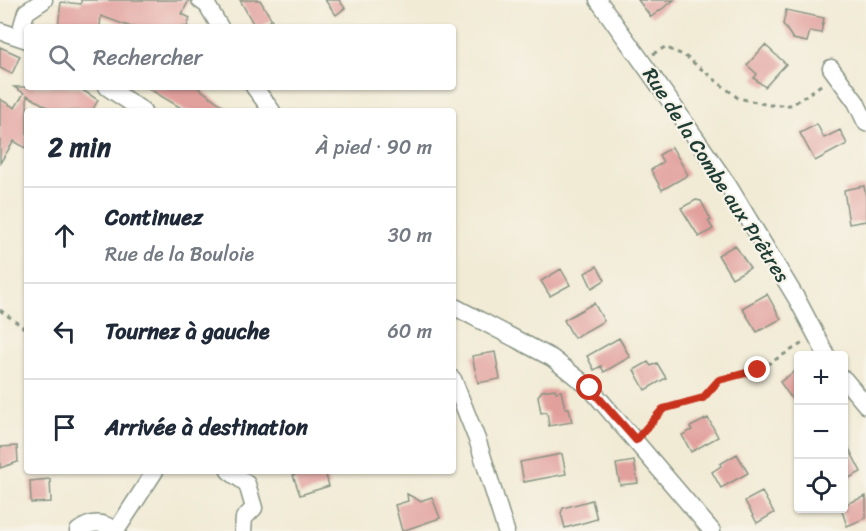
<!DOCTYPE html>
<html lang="fr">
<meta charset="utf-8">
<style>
:root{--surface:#fff;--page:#f6f6f7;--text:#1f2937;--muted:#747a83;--line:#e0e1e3}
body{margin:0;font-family:Sriracha,sans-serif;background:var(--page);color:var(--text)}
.controls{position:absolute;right:18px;bottom:18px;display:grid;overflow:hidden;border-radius:6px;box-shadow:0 2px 4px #0004}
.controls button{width:54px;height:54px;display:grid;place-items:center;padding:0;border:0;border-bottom:2px solid var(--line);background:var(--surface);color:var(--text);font:30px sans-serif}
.stop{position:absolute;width:18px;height:18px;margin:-14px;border:4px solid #c8321e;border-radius:50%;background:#fff}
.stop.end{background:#c8321e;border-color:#fff;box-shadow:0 2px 6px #0008}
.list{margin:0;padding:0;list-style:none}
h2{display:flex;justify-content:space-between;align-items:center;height:78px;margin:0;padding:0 24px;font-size:26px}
h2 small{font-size:20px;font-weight:400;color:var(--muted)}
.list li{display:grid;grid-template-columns:39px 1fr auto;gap:18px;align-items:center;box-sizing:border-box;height:96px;padding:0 24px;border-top:2px solid var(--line)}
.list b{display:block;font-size:22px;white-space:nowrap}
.list p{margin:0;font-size:20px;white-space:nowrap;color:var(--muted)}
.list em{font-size:20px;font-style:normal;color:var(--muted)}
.icon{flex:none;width:33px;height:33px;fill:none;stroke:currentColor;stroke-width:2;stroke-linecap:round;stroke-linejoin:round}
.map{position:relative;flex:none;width:866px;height:531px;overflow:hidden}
.search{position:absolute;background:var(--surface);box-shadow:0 2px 4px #0004;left:24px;top:24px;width:432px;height:66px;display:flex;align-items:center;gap:15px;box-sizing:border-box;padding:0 21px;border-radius:6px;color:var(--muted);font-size:22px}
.panel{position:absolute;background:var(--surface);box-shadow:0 2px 4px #0004;left:24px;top:108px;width:432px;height:366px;border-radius:6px}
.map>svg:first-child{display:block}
.building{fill:#e2a09d}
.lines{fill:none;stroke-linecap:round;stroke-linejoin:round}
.minor-casing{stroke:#889484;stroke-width:19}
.path{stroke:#889484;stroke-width:3;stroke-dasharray:4.5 4.5;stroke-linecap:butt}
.minor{stroke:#fff;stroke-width:16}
.route{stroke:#c8321e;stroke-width:8}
.labels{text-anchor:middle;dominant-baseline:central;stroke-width:4.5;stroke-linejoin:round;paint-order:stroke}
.street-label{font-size:20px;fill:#1f3d34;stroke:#f7f3e8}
</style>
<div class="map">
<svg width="866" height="531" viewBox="0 0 866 531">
<rect width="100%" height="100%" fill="#f7f3e8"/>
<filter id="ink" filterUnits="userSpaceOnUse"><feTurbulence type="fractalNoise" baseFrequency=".0167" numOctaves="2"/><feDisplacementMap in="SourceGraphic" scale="12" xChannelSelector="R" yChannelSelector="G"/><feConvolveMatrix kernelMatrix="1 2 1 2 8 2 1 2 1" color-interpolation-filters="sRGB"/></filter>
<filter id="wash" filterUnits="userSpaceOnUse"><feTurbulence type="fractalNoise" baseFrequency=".008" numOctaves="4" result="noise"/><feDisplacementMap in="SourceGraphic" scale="24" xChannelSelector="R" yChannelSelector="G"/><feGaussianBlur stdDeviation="1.35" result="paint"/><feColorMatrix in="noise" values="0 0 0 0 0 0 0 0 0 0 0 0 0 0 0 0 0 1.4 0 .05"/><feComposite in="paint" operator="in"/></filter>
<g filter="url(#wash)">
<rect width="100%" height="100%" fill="#f1ebd5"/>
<g id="blocks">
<path class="building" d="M81 0H189L182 14 190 18 187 27H131L101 16 100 27H58L61 2 81 4Z
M240 0H260L272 20 261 27H255Z
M325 0H339L345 8 336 15Z
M638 0H674L651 17Z
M786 10 824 18 821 33 810 31 807 42 793 39 783 24Z
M765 45 786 64 765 87 754 78 757 74 747 65Z
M0 47 20 56 12 74 0 68Z
M14 87H78L98 100 92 111H54L27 95V149L14 141 0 163V99L15 108 24 93Z
M146 87H197L230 111H186Z
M817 124 824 138 840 130 847 144 815 161 800 133Z
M672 147 688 175 662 190 651 170 663 162 659 155Z
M864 186 866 197V221L849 224 844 190Z
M696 200 701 201 711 220 708 221 713 229 699 237 681 208Z
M735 245 750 268 732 278 718 255Z
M597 266 605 280 592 288 585 273Z
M561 269 570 285 550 296 541 281Z
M767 294 781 319 757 332 742 308Z
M594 303 604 321 574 338 564 320Z
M619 338 630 357 604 372 601 366 594 370 587 356Z
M495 352 500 379 478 383 472 356Z
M648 362 651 366 657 363 666 378 645 390 634 370Z
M798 369V408L780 382Z
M555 389 556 392 561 391 565 408H569L572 422 549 426 547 412 541 413 538 396 542 391Z
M708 418 718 437 691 452 682 435 692 430 690 427Z
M843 437 861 472 843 481Z
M17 446 18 462 0 468V447Z
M562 454 566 474 524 482 520 462Z
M737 454 748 473 721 488 712 472 721 466 720 464Z
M634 461 638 483 620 485 616 464Z
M307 471H325L329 486 300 495 293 475Z
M50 479 51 502 31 503 30 481Z
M762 492 774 513 757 523 745 501Z
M407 494 420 501 432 497 440 518 402 531 395 505 408 501Z
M866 496V518L847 526 841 508H843V505Z
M592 500 597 519 565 528 561 513 563 508Z"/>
</g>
</g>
<g filter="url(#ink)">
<use href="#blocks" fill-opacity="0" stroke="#889484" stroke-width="1.5"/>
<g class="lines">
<g class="minor-casing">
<path id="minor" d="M200 0 207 5 220 27
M598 0 675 108 728 185 798 301 827 356
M0 31 27 40
M19 36 26 12 44 0
M831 68 856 102 866 123
M107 87 143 111
M254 87 272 111
M453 306 552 358 590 388 712 531
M453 379 478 442 506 531
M844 379 866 405
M229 471 247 484 254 508 244 518 243 531
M78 531C91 521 103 521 116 531
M116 531 155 471"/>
</g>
<path class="path" d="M653 54 665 47 685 56 738 98 769 105H792L824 83
M0 310 27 330
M645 430 663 409 703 398 719 380 758 370 803 343"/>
<use href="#minor" class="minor"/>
</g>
</g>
<g class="lines" filter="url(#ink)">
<path class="route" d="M590 388 636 440 663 409 703 398 719 380 758 370"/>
</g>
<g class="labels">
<g class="street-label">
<text transform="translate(716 175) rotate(57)">Rue de la Combe aux Prêtres</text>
</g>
</g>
</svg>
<div class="controls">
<button>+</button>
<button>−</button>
<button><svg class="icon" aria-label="locate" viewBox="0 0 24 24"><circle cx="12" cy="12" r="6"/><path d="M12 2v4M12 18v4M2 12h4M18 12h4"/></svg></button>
</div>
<div class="stop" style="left:590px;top:388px"></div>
<div class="stop end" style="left:758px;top:370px"></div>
<div class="search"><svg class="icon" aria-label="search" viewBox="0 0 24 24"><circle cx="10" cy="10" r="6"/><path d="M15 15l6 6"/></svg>Rechercher</div>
<section class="panel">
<h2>2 min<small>À pied · 90 m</small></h2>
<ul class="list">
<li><svg class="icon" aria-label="ahead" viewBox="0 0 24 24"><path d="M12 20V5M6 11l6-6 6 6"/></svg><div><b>Continuez</b><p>Rue de la Bouloie</p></div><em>30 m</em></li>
<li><svg class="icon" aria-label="left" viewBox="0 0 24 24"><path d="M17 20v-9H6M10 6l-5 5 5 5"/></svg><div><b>Tournez à gauche</b></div><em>60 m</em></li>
<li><svg class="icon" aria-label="arrive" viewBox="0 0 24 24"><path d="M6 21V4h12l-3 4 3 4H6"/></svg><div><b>Arrivée à destination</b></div></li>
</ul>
</section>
</div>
